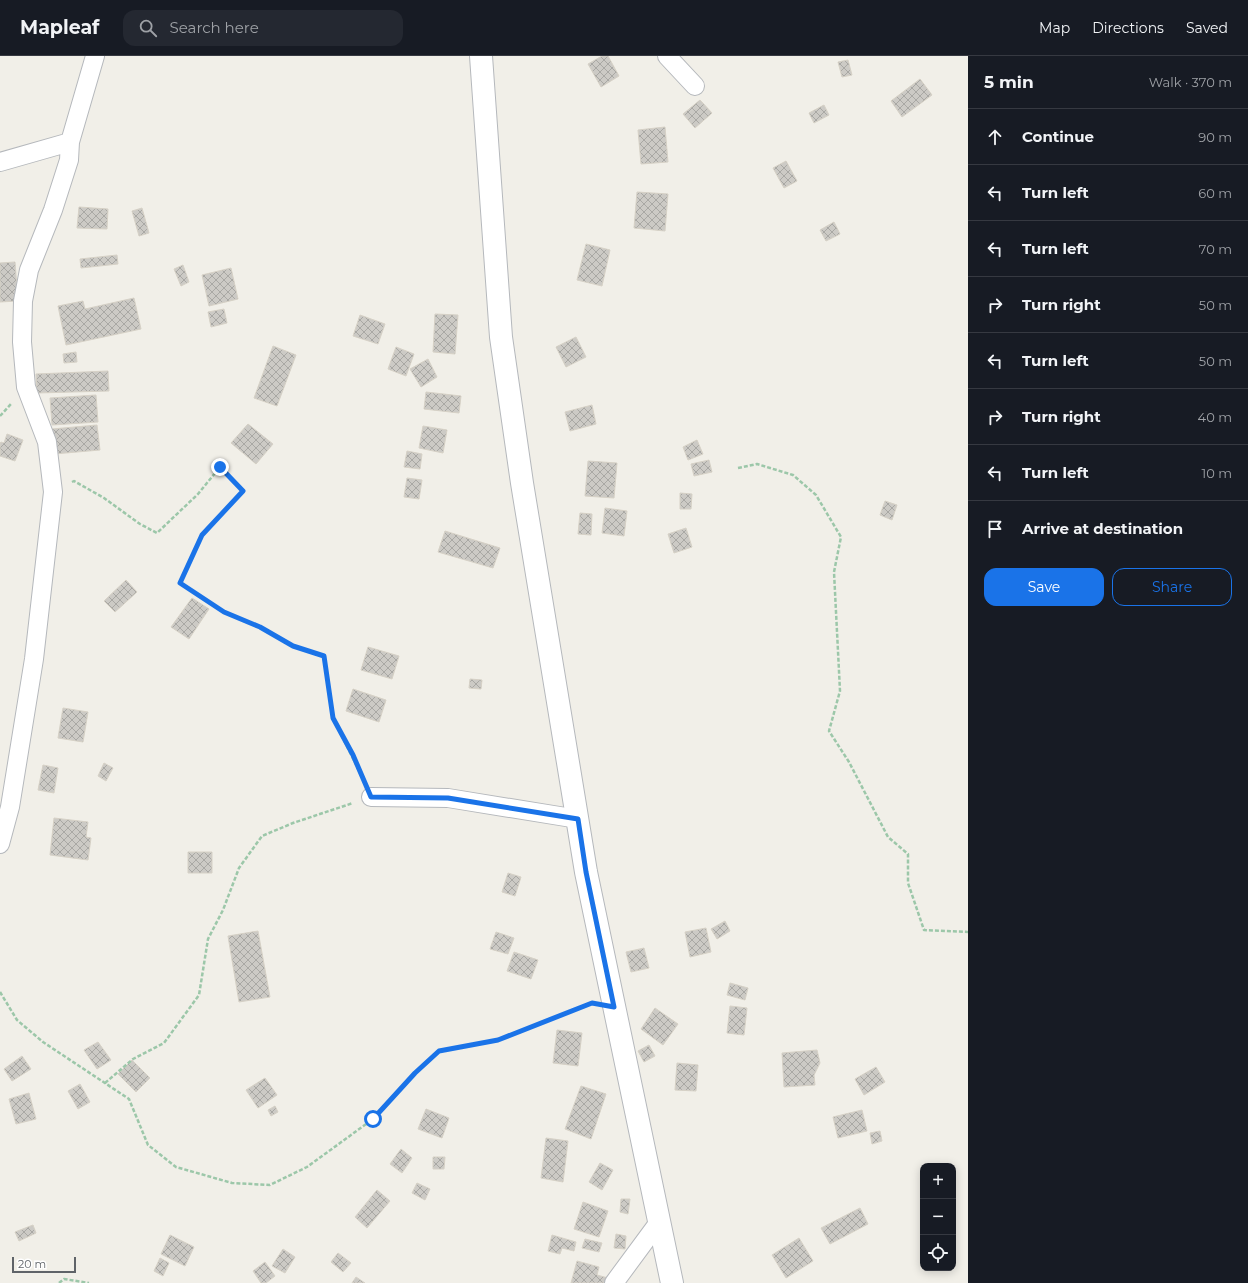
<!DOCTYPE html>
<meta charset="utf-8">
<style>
:root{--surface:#171b24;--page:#242831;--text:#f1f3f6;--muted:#9ea1a6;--line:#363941;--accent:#1a73e8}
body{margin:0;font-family:Montserrat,sans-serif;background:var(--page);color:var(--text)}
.controls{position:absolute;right:12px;bottom:12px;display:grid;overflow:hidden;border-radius:8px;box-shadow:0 2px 10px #0003}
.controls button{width:36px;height:36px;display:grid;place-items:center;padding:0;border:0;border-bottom:1px solid var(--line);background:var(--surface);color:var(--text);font:20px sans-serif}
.scale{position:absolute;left:12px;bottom:10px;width:64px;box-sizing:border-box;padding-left:4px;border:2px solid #5f6368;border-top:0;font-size:11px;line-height:14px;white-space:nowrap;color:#5f6368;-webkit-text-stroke:3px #fff;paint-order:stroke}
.stop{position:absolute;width:12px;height:12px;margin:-9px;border:3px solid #1a73e8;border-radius:50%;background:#fff}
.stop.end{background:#1a73e8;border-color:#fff;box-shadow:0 1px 4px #0008}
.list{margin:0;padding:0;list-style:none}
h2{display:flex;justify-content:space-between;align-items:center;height:52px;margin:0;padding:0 16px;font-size:17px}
h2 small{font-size:13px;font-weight:400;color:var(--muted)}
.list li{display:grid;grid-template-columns:26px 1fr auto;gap:12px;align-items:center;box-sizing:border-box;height:56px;padding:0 16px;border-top:1px solid var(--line)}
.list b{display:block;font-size:15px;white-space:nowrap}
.list em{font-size:13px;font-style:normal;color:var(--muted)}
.actions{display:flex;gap:8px;padding:12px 16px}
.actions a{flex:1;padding:9px 0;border:1px solid var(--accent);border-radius:12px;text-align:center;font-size:14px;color:var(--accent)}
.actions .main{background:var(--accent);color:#fff}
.icon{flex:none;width:22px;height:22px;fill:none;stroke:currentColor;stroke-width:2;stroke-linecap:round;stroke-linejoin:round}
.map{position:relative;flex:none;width:968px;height:1227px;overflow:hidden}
header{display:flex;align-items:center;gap:24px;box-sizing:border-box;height:56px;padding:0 20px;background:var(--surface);border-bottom:1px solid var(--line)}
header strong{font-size:19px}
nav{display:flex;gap:22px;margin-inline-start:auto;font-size:14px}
.search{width:280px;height:36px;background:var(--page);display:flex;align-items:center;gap:10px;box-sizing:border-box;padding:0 14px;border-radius:12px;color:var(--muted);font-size:15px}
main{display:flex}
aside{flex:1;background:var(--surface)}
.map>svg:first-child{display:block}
.building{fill:url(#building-cross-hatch);stroke:#d6d1c6}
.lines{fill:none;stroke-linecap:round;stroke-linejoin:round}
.minor-casing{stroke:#b5b8bc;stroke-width:20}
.tertiary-casing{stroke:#b5b8bc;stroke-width:24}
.path{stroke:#9cc7a9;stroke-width:2.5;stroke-dasharray:4 2;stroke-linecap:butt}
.minor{stroke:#fff;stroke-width:18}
.tertiary{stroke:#fff;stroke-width:22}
.route{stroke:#1a73e8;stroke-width:5}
</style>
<header>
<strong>Mapleaf</strong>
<div class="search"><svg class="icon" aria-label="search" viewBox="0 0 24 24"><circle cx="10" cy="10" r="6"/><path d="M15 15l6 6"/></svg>Search here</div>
<nav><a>Map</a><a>Directions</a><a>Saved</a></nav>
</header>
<main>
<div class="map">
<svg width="968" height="1227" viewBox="0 0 968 1227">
<defs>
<pattern id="building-cross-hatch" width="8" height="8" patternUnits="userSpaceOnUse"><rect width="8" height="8" fill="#cccac5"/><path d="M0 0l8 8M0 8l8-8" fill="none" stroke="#a9a8a4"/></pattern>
</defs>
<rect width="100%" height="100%" fill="#f1efe8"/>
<path class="building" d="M602 0H608L619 20 601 31 588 8Z
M848 4 852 19 842 21 838 6Z
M920 23 932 39 902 61 891 45Z
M700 44 712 57 695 72 683 58Z
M824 49 829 59 814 67 809 57Z
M665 71 668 106 641 108 638 74Z
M786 105 797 125 784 132 773 112Z
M637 136 668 138 665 175 634 172Z
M79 151 108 153 107 173 77 172Z
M142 152 149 177 139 180 132 155Z
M834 166 840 178 826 185 820 174Z
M586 188 610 194 602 230 577 224Z
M117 199 118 208 81 212 80 203Z
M15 206 18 245 0 246V207Z
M183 209 189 226 181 230 174 213Z
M231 212 238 243 209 250 202 219Z
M134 242 141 273 66 289 58 250 83 245 85 253Z
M224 253 227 267 211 271 208 256Z
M435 258 458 259 455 298 433 296Z
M360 259 385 268 378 288 353 280Z
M576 281 586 301 566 311 556 291Z
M273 290 296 299 277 350 254 342Z
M396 291 414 298 406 320 388 313Z
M76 296 77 306 64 307 63 298Z
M428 303 437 321 421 331 410 313Z
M108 315 109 335 37 337 36 318Z
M426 336 461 340 459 357 424 353Z
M96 339 98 366 52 369 50 342Z
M592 349 596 368 570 375 565 356Z
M248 368 273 388 256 408 231 387Z
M97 369 100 394 54 398 52 373Z
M423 370 447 374 443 397 419 392Z
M7 378 23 384 15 405 0 400V387L1 386 4 387Z
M697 384 703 398 688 404 683 391Z
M407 395 422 398 420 413 404 411Z
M709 404 712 416 694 420 691 408Z
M588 405 617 407 614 442 585 440Z
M407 422 422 424 419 443 404 441Z
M680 437 692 438 691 453H680Z
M885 445 897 449 892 464 880 459Z
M605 452 627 455 624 480 602 477Z
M580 457 592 458 591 479 578 478Z
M686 472 692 491 674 497 668 478Z
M445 475 500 492 493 512 438 496Z
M126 524 137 536 115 556 104 545Z
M192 542 209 553 189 583 171 571Z
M368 591 399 600 392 623 361 614Z
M470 623 482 624 481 633 469 632Z
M353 633 386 644 379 666 346 655Z
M63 652 88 656 83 686 58 682Z
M104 707 113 712 106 725 98 720Z
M43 709 58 712 54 737 38 734Z
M54 762 88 766 86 781 91 782 88 804 50 799Z
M188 796H212V817H188Z
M508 817 521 821 515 840 502 836Z
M725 865 730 875 717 883 711 873Z
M706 872 711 896 690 901 685 876Z
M258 875 270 941 239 946 228 880Z
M496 876 514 882 508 898 490 893Z
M644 892 649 912 631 916 626 896Z
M514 896 538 904 531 923 507 915Z
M730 927 748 932 745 944 727 939Z
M730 950 747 952 744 979 727 977Z
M655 952 678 968 663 989 641 973Z
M557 974 582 977 578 1010 553 1007Z
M98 986 111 1004 97 1013 84 994Z
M649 989 655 1000 644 1006 638 995Z
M817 994 820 1007 814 1019 815 1029 784 1031 782 997Z
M22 1000 31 1013 12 1025 4 1013Z
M132 1004 150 1022 136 1036 118 1018Z
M677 1007 698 1009 696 1035 675 1034Z
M876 1011 885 1026 864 1039 855 1023Z
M265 1022 277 1039 258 1052 246 1034Z
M80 1028 90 1046 78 1053 68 1035Z
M581 1030 606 1038 591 1083 565 1073Z
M29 1037 36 1063 16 1068 9 1043Z
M275 1050 278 1056 271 1060 268 1054Z
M426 1053 449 1062 442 1082 418 1073Z
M862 1054 867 1075 838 1082 833 1061Z
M880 1075 882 1085 872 1088 870 1077Z
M546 1082 568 1085 563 1126 541 1122Z
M401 1093 412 1102 402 1117 390 1108Z
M433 1101H445L444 1113H433Z
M600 1107 613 1114 602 1134 589 1126Z
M417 1127 430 1133 425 1144 412 1137Z
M377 1134 390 1145 367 1172 355 1161Z
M621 1143H630L628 1158 620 1156Z
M583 1146 608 1155 599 1181 574 1173Z
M860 1152 868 1168 830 1188 821 1172Z
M33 1169 36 1177 19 1185 15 1176Z
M616 1178 626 1180 625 1193 614 1192Z
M170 1179 194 1191 185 1210 161 1198Z
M552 1179 576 1186 574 1195 562 1192 560 1198 548 1195Z
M799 1182 813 1205 786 1222 772 1199Z
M585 1183 602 1187 599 1196 582 1192Z
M283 1193 295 1201 285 1217 272 1210Z
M338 1197 351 1207 343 1216 331 1206Z
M160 1202 169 1207 163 1220 154 1215Z
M577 1205 599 1211 597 1219 608 1222 606 1227H571Z
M265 1206 275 1220 266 1227H261L253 1215Z
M356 1221 365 1227H352Z"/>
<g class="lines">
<g class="minor-casing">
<path id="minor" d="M667 0 695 30
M0 106 70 86
M371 741 448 742 578 763
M0 788 10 751 34 603 53 436 47 386 26 331 22 286 23 245 29 214 53 154 69 104 70 86 95 0
M614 1227 659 1166"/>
</g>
<g class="tertiary-casing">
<path id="tertiary" d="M481 0 501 281 522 427 586 816 672 1227"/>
</g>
<path class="path" d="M0 360 11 348
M738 412 757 408 793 419 816 439 841 481 834 516 840 635 829 675 849 706 888 781 908 798V827L924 874 968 876
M72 426 74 425 104 442 140 468 157 477 198 438 220 411 243 435 202 479 180 527 224 556 261 571 293 590 324 600 333 662 363 723
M0 936 17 964 43 986 129 1043 148 1089 176 1111 232 1127 270 1129 307 1111 373 1063 415 1017 439 995 498 984 591 947
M105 1027 133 1003 164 987 199 939 208 883 223 854 239 812 262 780 293 767 353 747
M59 1227 64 1223 89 1227"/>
<use href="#minor" class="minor"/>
<use href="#tertiary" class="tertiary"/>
</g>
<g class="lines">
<path class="route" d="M220 411 243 435 202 479 180 527 224 556 260 571 293 590 324 600 333 662 353 699 371 741 448 742 578 763 586 816 614 951 592 947 498 984 439 995 415 1017 373 1063"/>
</g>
</svg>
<div class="controls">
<button>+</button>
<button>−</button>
<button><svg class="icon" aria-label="locate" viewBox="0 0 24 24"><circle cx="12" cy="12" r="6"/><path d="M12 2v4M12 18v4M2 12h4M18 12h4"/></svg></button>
</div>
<div class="scale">20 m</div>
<div class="stop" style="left:373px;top:1063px"></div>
<div class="stop end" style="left:220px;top:411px"></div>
</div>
<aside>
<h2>5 min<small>Walk · 370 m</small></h2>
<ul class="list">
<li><svg class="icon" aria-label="ahead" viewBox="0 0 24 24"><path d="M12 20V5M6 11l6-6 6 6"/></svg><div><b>Continue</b></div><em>90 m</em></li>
<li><svg class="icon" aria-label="left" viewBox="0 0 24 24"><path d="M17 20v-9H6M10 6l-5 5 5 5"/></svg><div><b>Turn left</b></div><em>60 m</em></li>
<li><svg class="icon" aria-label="left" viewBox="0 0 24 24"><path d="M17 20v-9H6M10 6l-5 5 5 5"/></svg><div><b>Turn left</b></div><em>70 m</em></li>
<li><svg class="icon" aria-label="right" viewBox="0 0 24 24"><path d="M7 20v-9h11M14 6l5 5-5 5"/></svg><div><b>Turn right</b></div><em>50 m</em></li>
<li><svg class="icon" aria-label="left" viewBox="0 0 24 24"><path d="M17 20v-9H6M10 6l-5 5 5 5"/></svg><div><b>Turn left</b></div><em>50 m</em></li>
<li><svg class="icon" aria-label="right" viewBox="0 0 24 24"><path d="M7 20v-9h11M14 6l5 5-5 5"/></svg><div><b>Turn right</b></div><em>40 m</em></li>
<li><svg class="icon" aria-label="left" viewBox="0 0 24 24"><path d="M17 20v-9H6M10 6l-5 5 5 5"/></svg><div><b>Turn left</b></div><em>10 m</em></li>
<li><svg class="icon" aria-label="arrive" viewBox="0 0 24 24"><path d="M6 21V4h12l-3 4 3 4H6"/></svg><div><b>Arrive at destination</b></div></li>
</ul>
<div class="actions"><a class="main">Save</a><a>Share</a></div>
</aside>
</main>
